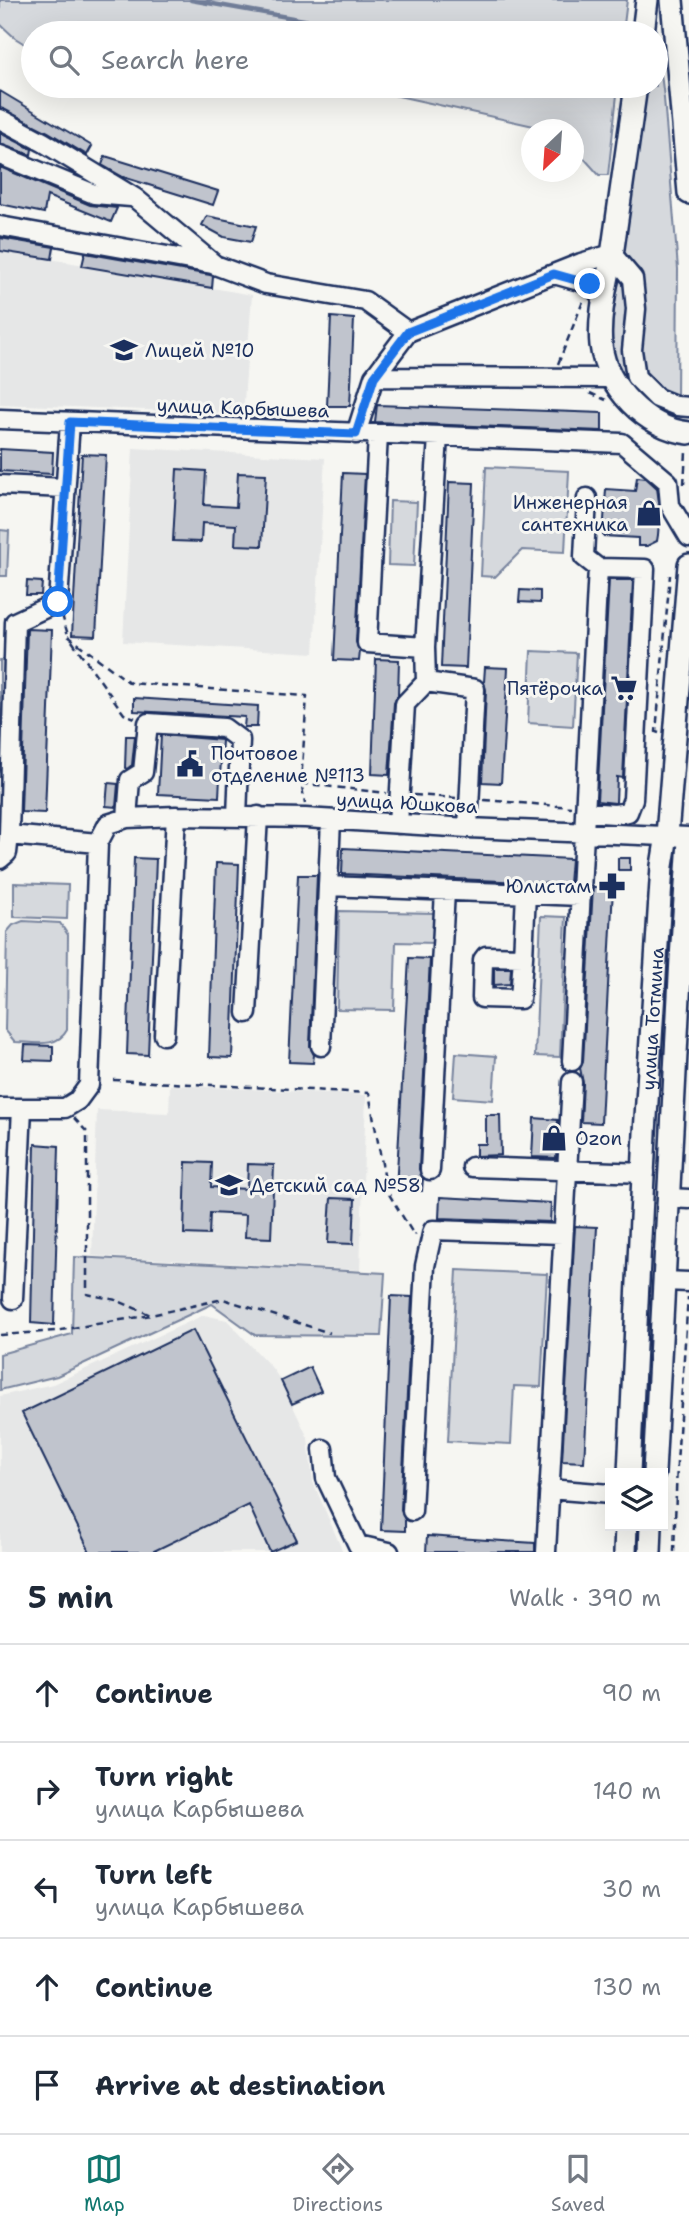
<!DOCTYPE html>
<meta charset="utf-8">
<style>
:root{--surface:#fff;--page:#f2f2f3;--text:#1f2937;--muted:#747a83;--line:#e0e1e3;--accent:#0f766e}
body{margin:0;font-family:"Shantell Sans",sans-serif;background:var(--page);color:var(--text)}
.controls{position:absolute;right:21px;bottom:21px;display:grid;overflow:hidden;border-radius:0px;box-shadow:0 7px 28px #0002}
.controls button{width:63px;height:63px;display:grid;place-items:center;padding:0;border:0;border-bottom:2px solid var(--line);background:var(--surface);color:var(--text);font:35px sans-serif}
.compass{position:absolute;left:521px;top:119px;width:63px;height:63px;border-radius:50%;background:var(--surface);box-shadow:0 7px 28px #0002;rotate:205deg}
.stop{position:absolute;width:21px;height:21px;margin:-16px;border:5px solid #1a73e8;border-radius:50%;background:#fff}
.stop.end{background:#1a73e8;border-color:#fff;box-shadow:0 2px 7px #0008}
.list{margin:0;padding:0;list-style:none}
h2{display:flex;justify-content:space-between;align-items:center;height:91px;margin:0;padding:0 28px;font-size:30px}
h2 small{font-size:23px;font-weight:400;color:var(--muted)}
.list li{display:grid;grid-template-columns:46px 1fr auto;gap:21px;align-items:center;box-sizing:border-box;height:98px;padding:0 28px;border-top:2px solid var(--line)}
.list b{display:block;font-size:26px;white-space:nowrap}
.list p{margin:0;font-size:23px;white-space:nowrap;color:var(--muted)}
.list em{font-size:23px;font-style:normal;color:var(--muted)}
.icon{flex:none;width:38px;height:38px;fill:none;stroke:currentColor;stroke-width:2;stroke-linecap:round;stroke-linejoin:round}
.map{position:relative;flex:none;width:689px;height:1552px;overflow:hidden}
.search{position:absolute;background:var(--surface);box-shadow:0 7px 28px #0002;left:21px;right:21px;top:21px;height:77px;display:flex;align-items:center;gap:18px;box-sizing:border-box;padding:0 24px;border-radius:38px;color:var(--muted);font-size:26px}
.sheet{height:581px;background:var(--surface)}
nav{display:flex;justify-content:space-around;align-items:center;box-sizing:border-box;height:98px;border-top:2px solid var(--line);background:var(--surface);font-size:19px;color:var(--muted)}
nav a{display:grid;justify-items:center;gap:4px}
nav .on{color:var(--accent)}
.map>svg:first-child{display:block}
.built{fill:#e6e7e7}
.green{fill:#d6d9dd;stroke:#78849e;stroke-width:2}
.lines{fill:none;stroke-linecap:round;stroke-linejoin:round}
.stream{stroke:#717e99;stroke-width:4.5}
.building{fill:#c0c4cd;stroke:#1b2f5e;stroke-width:2}
.minor-casing{stroke:#1b2f5e;stroke-width:23}
.major-casing{stroke:#1b2f5e;stroke-width:26}
.path{stroke:#1b2f5e;stroke-width:2.5;stroke-dasharray:7 5;stroke-linecap:butt}
.minor{stroke:#f6f6f2;stroke-width:18}
.major{stroke:#f6f6f2;stroke-width:21}
.route{stroke:#1a73e8;stroke-width:9}
.labels{text-anchor:middle;dominant-baseline:central;stroke-width:6;stroke-linejoin:round;paint-order:stroke}
.poi-label{font-size:19px;fill:#1b2f5e;stroke:#f6f6f2;text-anchor:start}
.street-label{font-size:19px;fill:#1b2f5e;stroke:#f6f6f2}
</style>
<div class="map">
<svg width="689" height="1552" viewBox="0 0 689 1552">
<rect width="100%" height="100%" fill="#f6f6f2"/>
<filter id="ink" filterUnits="userSpaceOnUse"><feTurbulence type="fractalNoise" baseFrequency=".0143" numOctaves="2"/><feDisplacementMap in="SourceGraphic" scale="14" xChannelSelector="R" yChannelSelector="G"/><feConvolveMatrix kernelMatrix="1 2 1 2 8 2 1 2 1" color-interpolation-filters="sRGB"/></filter>
<g filter="url(#ink)">
<path class="built" d="M0 250 252 295 243 414 0 404Z
M133 448 325 458 314 653 123 642Z
M170 1085 366 1095 360 1270 92 1256 97 1110 169 1113Z
M204 1315 227 1320 272 1368 281 1381 308 1438 313 1482 343 1552H0V1396L53 1384Z"/>
<path class="green" d="M0 0H627L623 33H33V49L15 38 0 24Z
M657 41 664 98 678 269 677 399 653 385 638 368 644 294 639 269 623 258 647 89V86H656Z
M353 86H618L608 175H599L574 147V130L547 129Z
M621 279 627 286 650 401 663 410 676 414V420C625 400 605 366 614 311 615 301 615 288 621 279Z
M486 467 569 471 565 552 522 550 495 577 481 576Z
M390 501 417 502 414 566 388 565Z
M0 530 9 531 7 576H0Z
M531 651 577 653 573 726 528 723Z
M0 660H7L3 785H0Z
M14 883 68 885 67 919 14 917Z
M339 911 436 913 435 943 396 942 394 1010 337 1009Z
M541 916 566 917 560 1057 535 1056Z
M23 921 60 923 68 935 67 1030C57 1049 33 1042 15 1042L5 1030 7 932 13 925Z
M456 1053 496 1056 493 1100 453 1097Z
M74 1257 385 1273 381 1336 255 1335 212 1304 57 1376 0 1390V1354L72 1334Z
M457 1270 547 1274 541 1387 514 1386 511 1444 448 1441Z"/>
<g class="lines">
<path class="stream" d="M191 0 338 26 470 32 617 33"/>
</g>
<path class="building" d="M0 91 92 146 87 155 48 132 0 108Z
M0 133 32 149 31 155 0 144Z
M105 156 218 191 213 205 123 177 102 165Z
M0 167 90 205 117 208 111 222 47 196 44 213 0 204Z
M207 216 256 226 251 242 224 237 202 225Z
M0 238 54 247 52 259 0 251Z
M85 253 210 275 213 276 212 288 82 266Z
M331 317 354 319 350 406H327Z
M377 405 602 413V431L375 422Z
M0 449 53 452 52 474 0 471Z
M82 454 106 455 96 636 72 635Z
M177 469 206 471 204 505 236 507 238 473 266 474 262 546 235 545 236 525 202 523 201 542 173 541Z
M343 473 365 474 356 642 360 651 359 661 334 660Z
M637 477 646 478 657 488 660 509 658 535 657 541 647 546H638V538L603 536 606 489 635 491Z
M449 482 474 483 466 668 441 667Z
M609 580H633L623 778 617 777 616 802 615 803 597 801Z
M27 581 42 582 41 595H26Z
M520 590 540 591V603L519 602Z
M27 629 52 630 45 813 21 812Z
M376 659 399 660 398 695 394 703 389 775 372 774Z
M485 667 508 668 501 783 482 782 486 690 484 682Z
M134 698 258 706 257 727H244L245 717 134 711Z
M161 735 222 740 219 797 158 794Z
M126 736H135L132 765 127 769 125 768Z
M108 783 118 784 116 807 106 806Z
M343 848 571 859 569 884 342 874Z
M134 858 156 859 148 1055 127 1054Z
M618 858H630V870H618Z
M216 863 239 864 232 1058 209 1057Z
M298 875H317L310 1046 314 1055 313 1063 289 1062Z
M593 887 613 888 601 1123 581 1122 583 1083 580 1068 583 1062Z
M409 958 430 959 419 1169 423 1178 422 1191 396 1190Z
M494 968H511L510 984 494 985Z
M25 1045 53 1046V1061L24 1060Z
M486 1115H500L501 1155 476 1156V1144H486Z
M534 1118 558 1120 556 1158 532 1157Z
M35 1144 59 1146 54 1325 31 1323Z
M186 1162 212 1163 211 1187 247 1189 248 1164 274 1165 271 1238 245 1237 246 1215 210 1213 209 1235 184 1234Z
M440 1197 551 1203 550 1222 439 1218Z
M331 1198 355 1199 353 1244 328 1243Z
M575 1226 597 1227 584 1462 562 1461Z
M391 1296 412 1297 401 1510 405 1520V1531L381 1530Z
M193 1330 297 1540 270 1552 249 1505 152 1552H90L22 1413Z
M310 1367 321 1391 292 1404 281 1381Z
M427 1536 535 1543V1552H426Z"/>
<g class="lines">
<g class="minor-casing">
<path id="minor" d="M0 119 43 142 135 198 215 265 266 284 365 301 408 332
M0 155 94 194 131 197
M0 226 212 264
M554 274 590 284 605 300
M374 377 611 378
M0 419 622 443 668 482 670 505 689 537
M70 422 58 602 15 622 9 835 98 843
M356 434 374 377 408 332 581 263 612 254 633 279 636 309 632 350 636 377 657 398 677 406 689 407
M378 435 367 643 425 647 426 682 405 704 398 824
M0 485 65 488
M587 498 584 557 598 568
M425 647 438 436
M426 682 475 689 468 828
M127 818 130 780 143 772 148 723 224 728 240 740 237 817
M331 820 328 886 580 896
M0 859 7 853 9 835
M523 957 520 999 482 998 483 960 486 956 523 957 526 893
M247 1013 258 816
M164 1035 176 816
M321 1046 328 886
M572 1061 598 568 645 569 633 799 628 812 615 814 585 812
M0 1108H65L78 1100 89 1085 98 843 108 824 127 818 176 816 305 818 468 828 689 837
M472 1167 645 1173
M430 1170 445 891
M668 1198 689 1199
M664 1281 689 1282
M13 1299 22 1108
M323 1449 326 1478 358 1545 389 1552
M549 1489 610 1494
M412 1511 425 1266 433 1230 562 1234
M546 1552 572 1082"/>
</g>
<g class="major-casing">
<g id="major">
<path d="M672 0 689 193"/>
<path d="M643 33 647 0"/>
<path d="M636 86C628 142 620 198 612 255 607 283 598 316 601 345 606 386 646 429 689 433"/>
<path id="s1" d="M629 1473 645 1133 662 866 667 835 689 565"/>
<path d="M654 1473 681 958 689 841"/>
<path d="M625 1552 626 1526"/>
<path d="M650 1552 651 1526"/>
</g>
</g>
<path class="path" d="M558 364 584 299
M590 393 606 400
M684 484 686 452
M62 615 68 635
M68 636 130 683 307 696 301 782 305 804
M72 641 124 714 135 718
M659 733 656 732 670 575
M254 778 386 793
M414 795 456 798
M484 800 571 807
M113 1080 369 1093 387 1191 414 1235 416 1234
M74 1118 87 1132V1294L116 1300 151 1315
M0 1335 55 1331 151 1315 223 1299 330 1333
M674 1552 677 1463 688 1297"/>
<use href="#minor" class="minor"/>
<use href="#major" class="major"/>
</g>
</g>
<g class="lines" filter="url(#ink)">
<path class="route" d="M58 602 70 422 356 434 374 377 408 332 554 274 590 284"/>
</g>
<defs>
<g id="school-bare" transform="scale(2.1)"><path d="M0-5L7-2L0 1L-7-2ZM-4 1L0 2.5L4 1V4Q0 6-4 4Z" fill="#1b2f5e" stroke="#f6f6f2" stroke-width="2.5" paint-order="stroke"/></g>
<g id="shop-bare" transform="scale(2.1)"><path d="M-5-2.5h2.3a2.7 3.5 0 0 1 5.4 0H5L5.5 6h-11ZM-1.5-2.5h3a1.5 2.3 0 0 0-3 0Z" fill="#1b2f5e" stroke="#f6f6f2" stroke-width="2.5" paint-order="stroke"/></g>
<g id="supermarket-bare" transform="scale(2.1)"><path d="M-6-5.5h2.5l.6 2H6L4.5 2H-2.5L-4.4-4H-6ZM-1.5 3.2a1.3 1.3 0 1 0 .1 0ZM3 3.2a1.3 1.3 0 1 0 .1 0Z" fill="#1b2f5e" stroke="#f6f6f2" stroke-width="2.5" paint-order="stroke"/></g>
<g id="civic-bare" transform="scale(2.1)"><path d="M-.6-6.5H3V-4.5H.6V-3L4-1V1h2V6H-6V1h2V-1L-.6-3ZM-1.2 2.5V6h2.4V2.5Z" fill="#1b2f5e" stroke="#f6f6f2" stroke-width="2.5" paint-order="stroke"/></g>
<g id="pharmacy-bare" transform="scale(2.1)"><path d="M-2-6h4v4h4v4h-4v4h-4v-4h-4v-4h4Z" fill="#1b2f5e" stroke="#f6f6f2" stroke-width="2.5" paint-order="stroke"/></g>
</defs>
<g fill-rule="evenodd">
<use href="#school-bare" x="124" y="350"/>
<use href="#shop-bare" x="649" y="513"/>
<use href="#supermarket-bare" x="624" y="688"/>
<use href="#civic-bare" x="190" y="764"/>
<use href="#pharmacy-bare" x="612" y="886"/>
<use href="#shop-bare" x="554" y="1138"/>
<use href="#school-bare" x="229" y="1185"/>
</g>
<g class="labels">
<g class="poi-label">
<text x="145" y="350">Лицей №10</text>
<text x="628" y="502" text-anchor="end">Инженерная<tspan x="628" dy="22">сантехника</tspan></text>
<text x="603" y="688" text-anchor="end">Пятёрочка</text>
<text x="211" y="753">Почтовое<tspan x="211" dy="22">отделение №113</tspan></text>
<text x="591" y="886" text-anchor="end">Юлистам</text>
<text x="575" y="1138">Ozon</text>
<text x="250" y="1185">Детский сад №58</text>
</g>
<g class="street-label">
<text transform="translate(243 408) rotate(2)">улица Карбышева</text>
<text transform="translate(407 803) rotate(3)">улица Юшкова</text>
<text stroke="none"><textPath href="#s1" startOffset="455">улица Тотмина</textPath></text>
</g>
</g>
</svg>
<div class="controls">
<button><svg class="icon" aria-label="layers" viewBox="0 0 24 24"><path d="M12 4l9 5-9 5-9-5zM3 14l9 5 9-5"/></svg></button>
</div>
<svg class="compass" viewBox="-18 -18 36 36"><path d="M0-13l5 13h-10z" fill="#e53935"/><path d="M0 13l5-13h-10z" fill="#747a83"/></svg>
<div class="stop" style="left:58px;top:602px"></div>
<div class="stop end" style="left:590px;top:284px"></div>
<div class="search"><svg class="icon" aria-label="search" viewBox="0 0 24 24"><circle cx="10" cy="10" r="6"/><path d="M15 15l6 6"/></svg>Search here</div>
</div>
<section class="sheet">
<h2>5 min<small>Walk · 390 m</small></h2>
<ul class="list">
<li><svg class="icon" aria-label="ahead" viewBox="0 0 24 24"><path d="M12 20V5M6 11l6-6 6 6"/></svg><div><b>Continue</b></div><em>90 m</em></li>
<li><svg class="icon" aria-label="right" viewBox="0 0 24 24"><path d="M7 20v-9h11M14 6l5 5-5 5"/></svg><div><b>Turn right</b><p>улица Карбышева</p></div><em>140 m</em></li>
<li><svg class="icon" aria-label="left" viewBox="0 0 24 24"><path d="M17 20v-9H6M10 6l-5 5 5 5"/></svg><div><b>Turn left</b><p>улица Карбышева</p></div><em>30 m</em></li>
<li><svg class="icon" aria-label="ahead" viewBox="0 0 24 24"><path d="M12 20V5M6 11l6-6 6 6"/></svg><div><b>Continue</b></div><em>130 m</em></li>
<li><svg class="icon" aria-label="arrive" viewBox="0 0 24 24"><path d="M6 21V4h12l-3 4 3 4H6"/></svg><div><b>Arrive at destination</b></div></li>
</ul>
</section>
<nav>
<a class="on"><svg class="icon" aria-label="map" viewBox="0 0 24 24"><path d="M3 6l6-2 6 2 6-2v14l-6 2-6-2-6 2zM9 4v14M15 6v14"/></svg>Map</a>
<a><svg class="icon" aria-label="directions" viewBox="0 0 24 24"><path d="M12 3l9 9-9 9-9-9zM9 14v-3h6M13 9l2 2-2 2"/></svg>Directions</a>
<a><svg class="icon" aria-label="saved" viewBox="0 0 24 24"><path d="M7 4h10v16l-5-4-5 4z"/></svg>Saved</a>
</nav>
